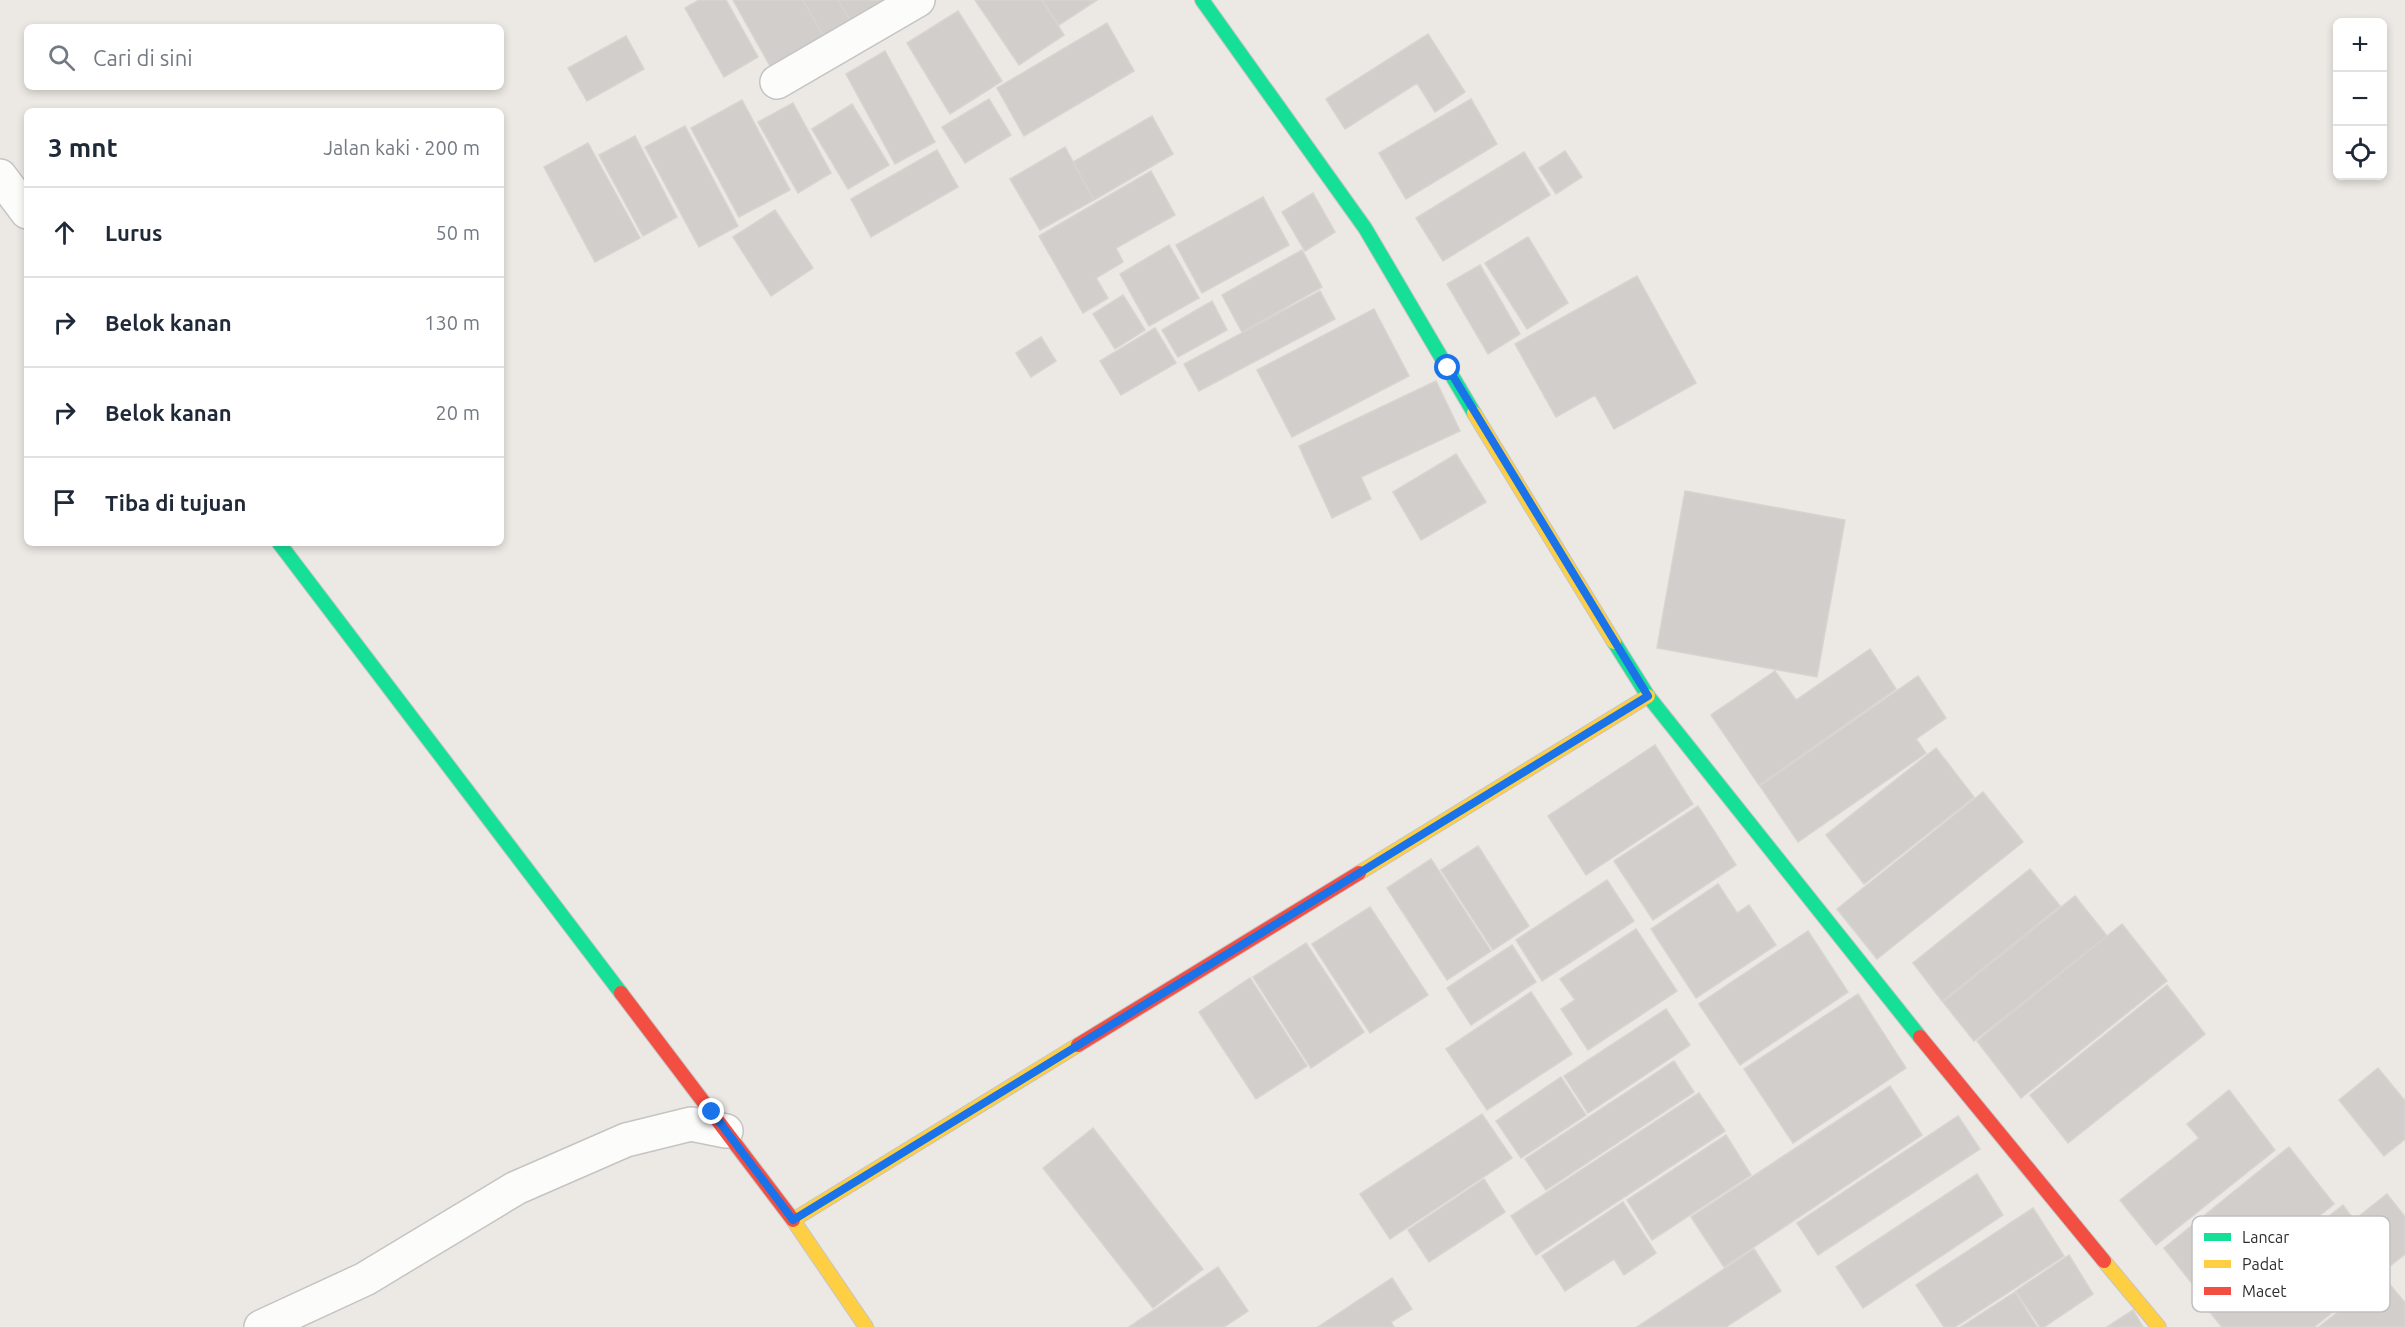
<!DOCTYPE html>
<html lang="id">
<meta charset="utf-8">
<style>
:root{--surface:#fff;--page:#f2f2f3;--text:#1f2937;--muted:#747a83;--line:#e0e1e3}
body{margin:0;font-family:Ubuntu,sans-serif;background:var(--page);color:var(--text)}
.controls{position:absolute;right:18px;top:18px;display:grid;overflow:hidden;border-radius:9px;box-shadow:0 3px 9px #0003}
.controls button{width:54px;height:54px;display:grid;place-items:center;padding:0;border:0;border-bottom:2px solid var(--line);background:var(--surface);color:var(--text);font:30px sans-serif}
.stop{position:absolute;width:18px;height:18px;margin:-14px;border:4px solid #1a73e8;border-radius:50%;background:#fff}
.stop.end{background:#1a73e8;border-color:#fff;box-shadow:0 2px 6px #0008}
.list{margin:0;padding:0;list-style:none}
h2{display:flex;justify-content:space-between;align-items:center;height:78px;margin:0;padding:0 24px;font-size:26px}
h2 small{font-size:20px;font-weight:400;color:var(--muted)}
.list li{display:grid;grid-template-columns:39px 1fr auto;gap:18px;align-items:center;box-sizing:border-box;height:90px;padding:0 24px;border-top:2px solid var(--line)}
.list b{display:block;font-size:22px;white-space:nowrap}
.list em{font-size:20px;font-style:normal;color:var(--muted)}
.icon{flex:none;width:33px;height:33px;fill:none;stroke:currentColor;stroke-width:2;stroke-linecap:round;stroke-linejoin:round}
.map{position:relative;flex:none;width:2405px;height:1327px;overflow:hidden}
.search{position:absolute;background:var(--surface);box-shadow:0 3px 9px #0003;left:24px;top:24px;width:480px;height:66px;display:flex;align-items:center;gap:15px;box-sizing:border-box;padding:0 21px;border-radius:9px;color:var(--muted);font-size:22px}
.panel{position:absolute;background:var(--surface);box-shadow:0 3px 9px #0003;left:24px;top:108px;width:480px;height:438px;border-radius:9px}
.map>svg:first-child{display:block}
.building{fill:#d1cecb;stroke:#d7d4d0;stroke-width:1.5}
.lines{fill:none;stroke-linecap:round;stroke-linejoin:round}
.street-casing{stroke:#c5c4c5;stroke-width:36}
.fast-casing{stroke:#c5c4c5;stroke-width:16}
.slow-casing{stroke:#c5c4c5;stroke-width:16}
.jam-casing{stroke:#c5c4c5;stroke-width:16}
.street{stroke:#fcfcfb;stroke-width:33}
.fast{stroke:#16e098;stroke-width:14}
.slow{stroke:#ffcf43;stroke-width:14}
.jam{stroke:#f24e42;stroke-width:14}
.route{stroke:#1a73e8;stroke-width:8}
.key{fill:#fff;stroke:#c0c0c0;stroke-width:1.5}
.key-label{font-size:16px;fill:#2e2e2e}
</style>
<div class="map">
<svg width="2405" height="1327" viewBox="0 0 2405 1327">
<rect width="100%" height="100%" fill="#ece8e4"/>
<path class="building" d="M699 0H726L758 57 724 77 685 8Z
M733 0H803L827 42 774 73Z
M803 0H838L854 27 827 42Z
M838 0H901L854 27Z
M975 0H1042L1064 35 1019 65Z
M1042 0H1097L1059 25Z
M958 11 1002 81 950 114 907 43Z
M1107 23 1134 71 1024 136 997 88Z
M1428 34 1465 92 1435 112 1417 83 1345 129 1326 99Z
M626 36 644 69 587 101 568 68Z
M885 51 935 142 895 164 846 74Z
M989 99 1011 135 965 163 942 127Z
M1471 99 1497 144 1406 199 1379 153Z
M742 100 790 190 739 217 691 128Z
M793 103 831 173 798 193 758 122Z
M852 104 889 165 848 189 812 129Z
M1152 116 1173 154 1094 200 1073 162Z
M685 126 738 226 699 247 645 147Z
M635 136 677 217 643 236 599 155Z
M588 143 640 238 595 262 544 167Z
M1065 147 1094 200 1040 230 1010 179Z
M937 150 958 187 871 237 851 199Z
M1565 151 1582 177 1556 194 1539 168Z
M1524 152 1550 195 1443 261 1416 218Z
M1151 171 1175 215 1116 248 1123 262 1096 278 1108 298 1083 313 1039 236Z
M1313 193 1335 232 1305 251 1282 212Z
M1263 197 1289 245 1202 293 1176 245Z
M775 210 813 268 771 296 733 237Z
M1528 237 1568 303 1527 329 1485 263Z
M1169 245 1199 298 1149 326 1120 274Z
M1302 250 1322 287 1242 332 1222 295Z
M1480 265 1520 334 1488 354 1447 284Z
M1637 276 1696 383 1614 429 1595 395 1556 417 1515 344Z
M1320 291 1335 319 1199 391 1184 364Z
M1123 295 1145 330 1115 349 1093 314Z
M1212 301 1227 330 1178 357 1162 330Z
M1374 309 1409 376 1292 437 1257 370Z
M1155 328 1176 363 1121 395 1100 361Z
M1041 337 1056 361 1031 377 1016 353Z
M1436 381 1460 431 1361 477 1371 499 1332 518 1299 446Z
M1456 454 1486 502 1421 540 1393 492Z
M1685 491 1845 520 1817 677 1657 648Z
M1870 649 1896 689 1759 785 1711 715 1775 671 1796 700Z
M1918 676 1946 718 1916 739 1926 753 1798 842 1760 786Z
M1655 745 1693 804 1586 875 1548 816Z
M1936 748 1974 797 1864 884 1826 835Z
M1983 792 2023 842 1877 959 1837 909Z
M1698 806 1736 865 1653 920 1614 861Z
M1478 846 1529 926 1493 950 1441 870Z
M1431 859 1491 951 1447 980 1387 888Z
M2030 869 2060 906 1942 1001 1913 963Z
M1607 880 1634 921 1542 981 1516 940Z
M1718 884 1737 913 1749 905 1776 945 1696 998 1651 929Z
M2075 896 2107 936 1974 1041 1943 1002Z
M1370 907 1428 995 1370 1033 1312 944Z
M2122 924 2167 981 2021 1098 1977 1041Z
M1636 929 1677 991 1588 1050 1561 1009 1575 1000 1560 979Z
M1808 931 1848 992 1740 1065 1699 1004Z
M1306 943 1364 1032 1311 1068 1253 977Z
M1512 945 1536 982 1471 1025 1447 988Z
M1250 978 1307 1066 1256 1099 1199 1012Z
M2167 985 2205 1034 2068 1143 2030 1095Z
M1531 992 1572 1054 1487 1110 1446 1049Z
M1858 994 1906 1068 1793 1143 1744 1069Z
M1666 1009 1690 1045 1588 1113 1564 1076Z
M1674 1061 1694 1092 1546 1190 1525 1159Z
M2378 1068 2405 1101V1139L2384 1156 2339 1100Z
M1561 1077 1586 1115 1521 1158 1496 1121Z
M1890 1086 1922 1135 1724 1267 1691 1217Z
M2229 1090 2275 1150 2156 1245 2120 1200 2199 1138 2187 1124Z
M1699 1093 1725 1131 1536 1255 1511 1216Z
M1482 1114 1512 1158 1390 1239 1360 1194Z
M1958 1116 1980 1149 1818 1255 1797 1223Z
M1093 1128 1203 1269 1153 1308 1043 1168Z
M1726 1135 1751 1175 1652 1240 1627 1200Z
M2289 1147 2334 1204 2209 1305 2164 1248Z
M1977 1174 2003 1215 1863 1308 1836 1267Z
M1484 1179 1505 1212 1429 1262 1408 1230Z
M2387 1194 2405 1217V1254L2314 1327H2222L2209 1311 2343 1205 2354 1220Z
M1623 1202 1656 1253 1624 1275 1614 1259 1565 1291 1542 1256Z
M2033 1208 2064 1256 1955 1327H1944L1916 1285Z
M1754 1249 1781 1291 1726 1327H1637Z
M2069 1255 2093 1294 2044 1327H2040L2016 1291Z
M1218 1267 1248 1311 1224 1327H1129Z
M2383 1276 2405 1303V1327H2319Z
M1392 1278 1412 1309 1391 1322 1394 1327H1318Z
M2015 1292 2037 1327H1961Z
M2133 1310 2143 1327H2107Z"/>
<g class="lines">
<g class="street-casing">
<path id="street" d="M777 82 918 0
M0 176 27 212
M261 1327 365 1279 516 1188 626 1140 691 1124 726 1131"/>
</g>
<g class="fast-casing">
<path id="fast" d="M1202 0 1365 228 1474 413
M279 543 621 993
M1614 642 1648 696 1920 1037"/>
</g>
<g class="slow-casing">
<path id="slow" d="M1474 413 1614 642
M1359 873 1648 696
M2104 1261 2159 1327
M866 1327 793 1220 1078 1045"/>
</g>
<g class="jam-casing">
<path id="jam" d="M621 993 793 1220
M1920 1037 2104 1261
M1078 1045 1359 873"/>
</g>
<use href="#street" class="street"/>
<use href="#fast" class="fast"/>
<use href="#slow" class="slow"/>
<use href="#jam" class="jam"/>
</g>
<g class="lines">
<path class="route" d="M712 1112 793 1220 1648 696 1448 368"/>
</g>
<rect x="2192" y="1216" width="198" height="96" rx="9" class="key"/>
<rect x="2204" y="1233" width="27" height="8" fill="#16e098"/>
<rect x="2204" y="1260" width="27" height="8" fill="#ffcf43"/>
<rect x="2204" y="1287" width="27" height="8" fill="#f24e42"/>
<g class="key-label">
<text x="2242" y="1243">Lancar</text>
<text x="2242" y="1270">Padat</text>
<text x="2242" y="1297">Macet</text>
</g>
</svg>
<div class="controls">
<button>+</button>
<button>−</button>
<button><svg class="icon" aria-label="locate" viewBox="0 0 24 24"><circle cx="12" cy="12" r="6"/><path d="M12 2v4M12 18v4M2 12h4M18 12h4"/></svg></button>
</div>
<div class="stop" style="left:1448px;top:368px"></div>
<div class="stop end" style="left:712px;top:1112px"></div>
<div class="search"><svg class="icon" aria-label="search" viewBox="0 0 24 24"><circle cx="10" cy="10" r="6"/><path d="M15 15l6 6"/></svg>Cari di sini</div>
<section class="panel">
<h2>3 mnt<small>Jalan kaki · 200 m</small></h2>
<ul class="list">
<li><svg class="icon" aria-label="ahead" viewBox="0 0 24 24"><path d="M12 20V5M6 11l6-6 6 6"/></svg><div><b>Lurus</b></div><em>50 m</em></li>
<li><svg class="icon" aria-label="right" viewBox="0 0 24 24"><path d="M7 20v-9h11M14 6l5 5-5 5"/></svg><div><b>Belok kanan</b></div><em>130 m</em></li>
<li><svg class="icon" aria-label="right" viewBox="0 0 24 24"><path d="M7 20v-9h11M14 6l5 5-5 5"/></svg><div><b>Belok kanan</b></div><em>20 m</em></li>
<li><svg class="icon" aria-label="arrive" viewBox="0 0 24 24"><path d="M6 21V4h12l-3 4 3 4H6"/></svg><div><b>Tiba di tujuan</b></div></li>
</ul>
</section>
</div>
